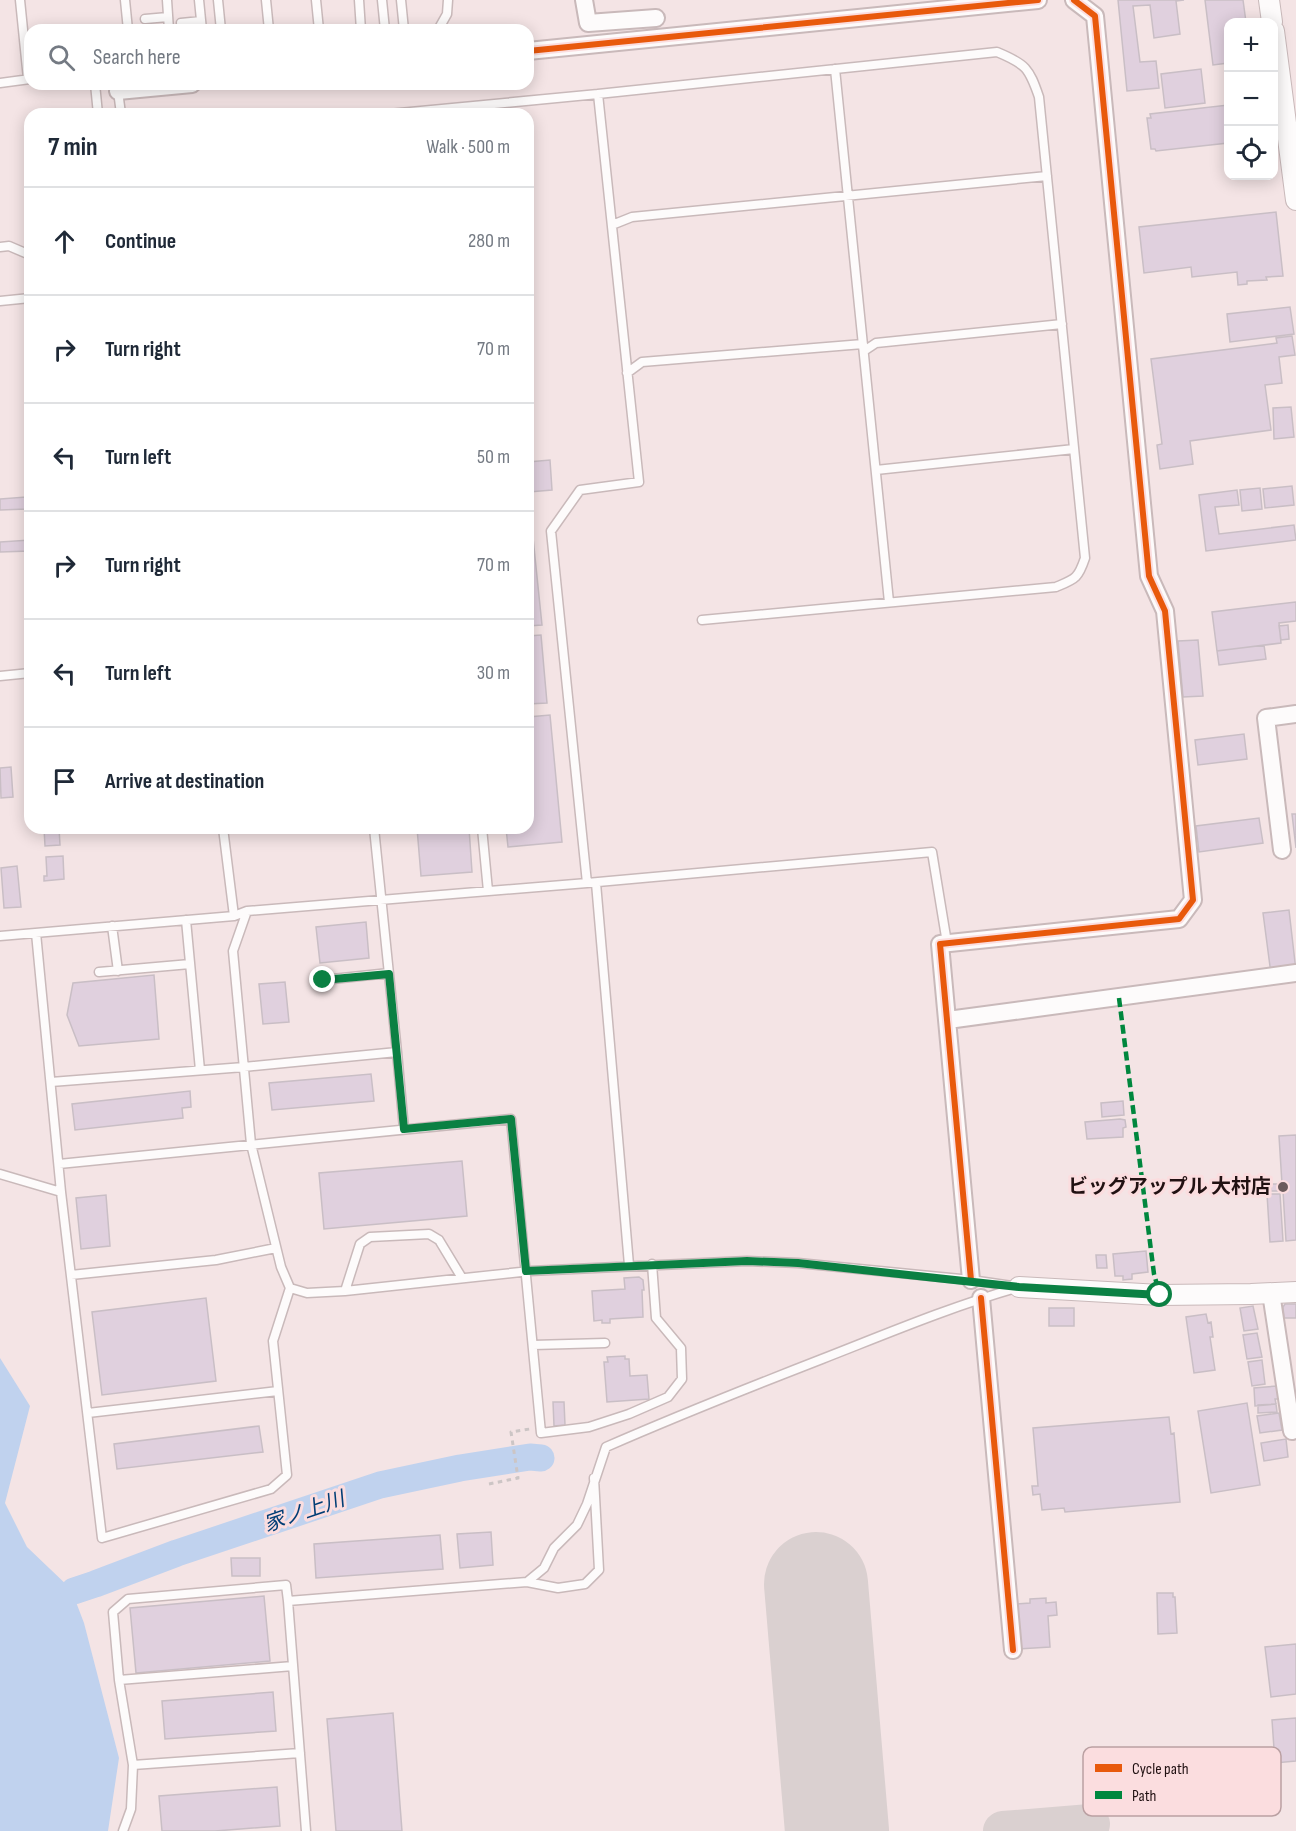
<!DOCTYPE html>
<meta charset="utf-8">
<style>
:root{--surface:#fff;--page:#f6f6f7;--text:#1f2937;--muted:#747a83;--line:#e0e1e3}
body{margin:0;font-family:"Sofia Sans Condensed","Noto Sans JP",sans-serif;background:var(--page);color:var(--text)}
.controls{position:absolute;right:18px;top:18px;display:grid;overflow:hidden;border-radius:12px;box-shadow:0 3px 15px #0003}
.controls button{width:54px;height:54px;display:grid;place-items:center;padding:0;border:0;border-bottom:2px solid var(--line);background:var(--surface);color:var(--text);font:30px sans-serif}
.stop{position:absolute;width:18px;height:18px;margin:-14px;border:4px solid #0b8043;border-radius:50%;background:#fff}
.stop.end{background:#0b8043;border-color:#fff;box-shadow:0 2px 6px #0008}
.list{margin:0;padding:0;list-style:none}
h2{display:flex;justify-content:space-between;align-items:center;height:78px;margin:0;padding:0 24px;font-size:26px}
h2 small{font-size:20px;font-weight:400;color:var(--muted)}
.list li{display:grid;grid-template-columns:39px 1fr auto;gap:18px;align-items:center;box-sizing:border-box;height:108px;padding:0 24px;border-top:2px solid var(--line)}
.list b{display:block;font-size:22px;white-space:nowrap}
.list em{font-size:20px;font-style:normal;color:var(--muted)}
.icon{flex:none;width:33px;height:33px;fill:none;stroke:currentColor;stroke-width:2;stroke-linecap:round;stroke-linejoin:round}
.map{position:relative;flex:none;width:1296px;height:1831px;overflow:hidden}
.search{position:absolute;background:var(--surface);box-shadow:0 3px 15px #0003;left:24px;top:24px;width:510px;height:66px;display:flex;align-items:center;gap:15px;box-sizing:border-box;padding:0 21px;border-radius:18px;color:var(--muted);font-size:22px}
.panel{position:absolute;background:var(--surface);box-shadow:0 3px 15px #0003;left:24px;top:108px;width:510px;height:726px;border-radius:18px}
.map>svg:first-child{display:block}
.water{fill:#c0d2ee}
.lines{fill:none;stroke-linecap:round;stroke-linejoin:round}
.river{stroke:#c0d2ee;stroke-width:27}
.taxiway{stroke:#dad0d0;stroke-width:40}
.runway{stroke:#dad0d0;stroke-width:104}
.building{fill:#e0d0de;stroke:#c9bec5;stroke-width:1.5}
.service-casing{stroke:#c9b9ba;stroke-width:11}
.minor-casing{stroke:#c9b9ba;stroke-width:20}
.tertiary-casing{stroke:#c9b9ba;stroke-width:22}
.path{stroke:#ccc5c5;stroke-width:3;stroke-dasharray:4.5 4.5;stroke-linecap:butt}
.service{stroke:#fdfbfb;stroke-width:8}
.minor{stroke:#fdfbfb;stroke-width:16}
.tertiary{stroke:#fdfbfb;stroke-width:20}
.quiet{stroke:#00873e;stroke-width:4.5;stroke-dasharray:9 4.5;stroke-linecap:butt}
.cycleway-casing{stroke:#fbdddf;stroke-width:10}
.cycleway{stroke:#e8590c;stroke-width:6}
.route{stroke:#0b8043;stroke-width:8}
.poi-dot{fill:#6b5b5c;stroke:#fbdddf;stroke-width:2}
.labels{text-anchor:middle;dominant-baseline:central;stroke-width:6;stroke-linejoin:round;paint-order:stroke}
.poi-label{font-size:20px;font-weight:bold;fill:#211112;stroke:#fbdddf;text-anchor:end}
.water-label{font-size:21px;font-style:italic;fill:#013d75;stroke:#fbdddf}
.key{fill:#fbdddf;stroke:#baa0a2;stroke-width:1.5}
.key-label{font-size:16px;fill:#211112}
</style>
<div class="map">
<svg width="1296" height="1831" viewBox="0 0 1296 1831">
<rect width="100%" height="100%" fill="#f4e4e5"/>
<path class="water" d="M0 1358 30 1406 5 1503 27 1547 71 1589 84 1623 119 1758 108 1831H0Z"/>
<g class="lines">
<path class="river" d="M74 1591 95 1584 177 1553 380 1485 460 1468 530 1457 541 1458"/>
<path class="taxiway" d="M1003 1831 1090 1824"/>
<path class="runway" d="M816 1584 837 1831"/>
</g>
<path class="building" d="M1118 0H1184L1176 1 1180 34 1154 38 1150 5 1133 6 1140 62 1156 61 1159 88 1127 91Z
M1205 0H1243L1246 22H1228V63L1213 65Z
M1201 69 1205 103 1165 108 1161 74Z
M1228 105V143L1156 151 1155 149H1151L1147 118H1151L1150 114Z
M1276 212 1283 276 1266 277 1267 280 1247 281V284L1238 285 1237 272 1192 277 1191 267 1144 273 1139 227Z
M1290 307 1294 334 1230 342 1227 314Z
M1292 336 1295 355 1279 357 1282 383 1265 385 1271 430 1190 441 1193 464 1160 469 1157 445 1162 444 1151 359 1277 343 1276 338Z
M1291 407 1294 437 1274 439 1273 408Z
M550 460 552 490 529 492 528 462Z
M1292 486 1294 505 1265 508 1263 489Z
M1260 488 1262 509 1242 511 1240 490Z
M1237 490 1239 505 1215 507 1219 534 1294 525 1296 540 1206 551 1199 495Z
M26 497 27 509 0 510V499Z
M529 499 542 625 528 626V500Z
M30 540V551L0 552V542Z
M1296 602V621L1279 623 1281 643 1217 651 1212 612Z
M1288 625 1289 639 1281 640 1279 626Z
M541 635 547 703 528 704V636Z
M1198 640 1203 696 1183 697 1178 641Z
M1264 645 1266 659 1219 665 1217 651Z
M550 715 562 842 508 847 506 828H528V717Z
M1244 734 1247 759 1198 765 1195 740Z
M11 767 13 797 1 798 0 768Z
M1292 814H1296V848Z
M1259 818 1263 843 1199 852 1196 826Z
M44 828H59L60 845 45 846Z
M417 828H469L472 872 421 876Z
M63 856 64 879 44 881V876H47L46 857Z
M17 866 21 907 4 908 1 868Z
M1289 910 1296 971 1271 974 1263 913Z
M366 922 369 958 320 963 316 927Z
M154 975 159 1039 79 1046 67 1015 73 983Z
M285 982 289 1022 263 1024 259 984Z
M371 1074 374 1101 272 1110 269 1083Z
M190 1091 191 1107 182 1108 183 1118 75 1130 72 1104Z
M1123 1101 1124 1115 1102 1117 1101 1103Z
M1120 1119 1125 1120 1126 1127 1123 1128V1137L1087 1139 1085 1122Z
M1296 1135V1240L1286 1241 1283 1191H1271V1184H1282L1279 1136Z
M462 1161 467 1216 324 1229 319 1173Z
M1267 1194H1280L1283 1241 1270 1242Z
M106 1195 110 1246 81 1249 76 1198Z
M1146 1251 1148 1272 1132 1274V1279L1123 1280V1276H1115L1113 1254Z
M1096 1255H1106L1107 1268H1097Z
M639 1277 643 1280 644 1290H642L643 1317 610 1319V1323H602V1320L594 1321 592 1291 625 1289 624 1278Z
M206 1298 216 1381 102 1395 92 1312Z
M1285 1304H1296V1318H1284L1283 1307Z
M1253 1306 1258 1329 1244 1331 1240 1308Z
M1049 1308H1074V1326H1049Z
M1206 1314 1208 1323 1211 1322 1213 1337H1210L1215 1370 1194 1373 1186 1317Z
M1257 1333 1262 1357 1247 1359 1243 1335Z
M625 1356V1359H629L630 1376 647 1375 649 1399 607 1402 604 1362H608L607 1357Z
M1262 1360 1265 1384 1252 1386 1248 1362Z
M1277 1386 1279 1399H1275L1276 1404 1255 1406 1254 1388Z
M553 1402H564L565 1425 554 1426Z
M1247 1403 1260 1485 1211 1493 1198 1411Z
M1276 1404 1277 1412 1258 1413V1405Z
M1279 1413 1282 1430 1260 1433 1257 1416Z
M1169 1417 1171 1434 1174 1433 1180 1502 1065 1512 1064 1508 1042 1510 1040 1494 1033 1495 1032 1486H1038L1033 1428Z
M259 1426 263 1452 117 1469 114 1444Z
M1286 1439 1288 1457 1264 1461 1261 1443Z
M491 1532 493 1565 460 1568 457 1534Z
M440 1535 443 1569 316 1578 314 1544Z
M231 1558H260V1576H232Z
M1157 1593H1173V1597H1175L1177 1633 1158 1634Z
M264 1596 270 1661 136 1673 130 1608Z
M1046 1598V1603L1056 1602 1057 1615 1048 1616 1050 1647 1018 1649 1015 1604 1030 1603V1599Z
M1296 1644V1694L1271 1697 1265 1647Z
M273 1692 276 1731 165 1739 162 1701Z
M393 1713 402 1831H336L327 1719Z
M1296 1718V1761L1275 1763 1272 1720Z
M277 1787 280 1826 215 1831H162L159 1796Z"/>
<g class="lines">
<g class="service-casing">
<path id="service" d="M20 0 28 79
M125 0 128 30
M167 0 169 30
M199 0 202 30
M218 0 221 30
M266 0 269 30
M316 0 319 30
M359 0 361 30
M382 0 385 30
M401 0 404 30
M145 19 168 17
M181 23 201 21
M438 30 447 14 448 0
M835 69 889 602
M0 83 30 79
M95 84 98 114
M118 91 121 114
M389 114 598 94
M612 225 632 217 1047 176
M0 247 9 246 30 255
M0 301 30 298
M864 351 876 343 1062 324
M627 373 642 362 863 344
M876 470 1074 449
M0 676 30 673
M223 828 234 916
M482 828 488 891
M587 883 551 531 580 490 639 482 598 94 997 52C1026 64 1029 68 1039 97L1085 558C1078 579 1075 579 1056 587L702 620
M596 883 629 1265
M247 911 233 951 251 1144 281 1267 290 1288 307 1293 345 1291 530 1271 747 1261 798 1263 971 1280 1019 1287
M186 920 200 1070
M112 926 118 971
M36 933 61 1192
M0 936 234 916 247 911 587 883 932 852 947 943
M99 972 190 964
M323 980 389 973
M397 1052 404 1129
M51 1082 244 1067 397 1052 374 828
M59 1164 511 1119 541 1433 589 1427 629 1414 668 1397 682 1379 681 1348 656 1318 652 1264
M0 1174 61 1192 102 1538 271 1489 287 1475 273 1341 290 1288
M71 1275 216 1260 276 1248
M345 1291 360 1244 370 1237 429 1234 439 1240 462 1278
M533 1345 605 1343
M88 1413 278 1391
M594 1478 599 1570 585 1584 558 1588 527 1582 544 1568 554 1548 577 1525 587 1504 606 1447C677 1416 750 1387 822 1359 886 1334 950 1307 1016 1288
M119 1680 293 1666
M133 1765 300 1753
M123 1831 131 1809 133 1765 119 1680 113 1612 128 1599 286 1585 288 1601
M306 1831 288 1601 527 1582"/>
</g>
<g class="minor-casing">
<path id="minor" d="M584 0 588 23 656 18
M528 51 1038 0
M118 91 192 84
M1282 850 1266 718 1296 714
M948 1020 1296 973
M971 1280 940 944 1179 919 1193 900 1165 611 1149 576 1095 16 1074 0
M1271 1293 1292 1431
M981 1298 1013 1650"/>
</g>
<g class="tertiary-casing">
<path id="tertiary" d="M1269 0 1272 22
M1274 31 1296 200
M1019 1287 1160 1295 1251 1294 1296 1292"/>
</g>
<path class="path" d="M489 1484 518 1478 511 1432 530 1429"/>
<use href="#service" class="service"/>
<use href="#minor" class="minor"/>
<use href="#tertiary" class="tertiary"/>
<path class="quiet" d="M1119 998 1154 1274 1160 1295"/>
<g class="cycleway-casing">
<path id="cycleway" d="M528 51 1038 0
M971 1280 940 944 1179 919 1193 900 1165 611 1149 576 1095 16 1074 0
M981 1298 1013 1650"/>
</g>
<use href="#cycleway" class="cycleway"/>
</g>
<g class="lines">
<path class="route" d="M323 980 389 974 404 1129 511 1119 526 1271 747 1261 798 1263 1019 1287 1160 1295"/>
</g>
<circle class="poi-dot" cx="1283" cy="1187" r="6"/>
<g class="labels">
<g class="poi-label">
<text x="1271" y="1187">ビッグアップル 大村店</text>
</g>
<g class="water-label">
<text transform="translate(304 1512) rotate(-19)">家ノ上川</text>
</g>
</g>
<rect x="1083" y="1747" width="198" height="69" rx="9" class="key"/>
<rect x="1095" y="1764" width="27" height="8" fill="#e8590c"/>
<rect x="1095" y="1791" width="27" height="8" fill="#00873e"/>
<g class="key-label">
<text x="1132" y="1774">Cycle path</text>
<text x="1132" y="1801">Path</text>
</g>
</svg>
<div class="controls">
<button>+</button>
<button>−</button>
<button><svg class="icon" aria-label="locate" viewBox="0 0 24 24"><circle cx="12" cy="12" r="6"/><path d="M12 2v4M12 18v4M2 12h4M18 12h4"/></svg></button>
</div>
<div class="stop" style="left:1160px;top:1295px"></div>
<div class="stop end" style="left:323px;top:980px"></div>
<div class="search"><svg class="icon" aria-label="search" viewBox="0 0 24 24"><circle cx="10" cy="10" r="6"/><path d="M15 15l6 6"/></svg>Search here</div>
<section class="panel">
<h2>7 min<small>Walk · 500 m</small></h2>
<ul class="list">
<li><svg class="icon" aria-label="ahead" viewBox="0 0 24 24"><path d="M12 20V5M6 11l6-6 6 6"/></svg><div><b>Continue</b></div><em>280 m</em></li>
<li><svg class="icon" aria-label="right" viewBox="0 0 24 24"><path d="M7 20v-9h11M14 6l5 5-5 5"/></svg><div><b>Turn right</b></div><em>70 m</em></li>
<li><svg class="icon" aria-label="left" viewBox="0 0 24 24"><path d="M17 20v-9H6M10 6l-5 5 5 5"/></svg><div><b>Turn left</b></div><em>50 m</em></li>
<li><svg class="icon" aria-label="right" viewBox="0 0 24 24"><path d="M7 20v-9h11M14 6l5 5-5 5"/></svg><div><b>Turn right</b></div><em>70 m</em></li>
<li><svg class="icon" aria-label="left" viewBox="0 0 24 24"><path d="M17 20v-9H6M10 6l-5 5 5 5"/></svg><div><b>Turn left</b></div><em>30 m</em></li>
<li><svg class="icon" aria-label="arrive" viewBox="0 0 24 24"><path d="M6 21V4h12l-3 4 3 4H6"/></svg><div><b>Arrive at destination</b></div></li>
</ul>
</section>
</div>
